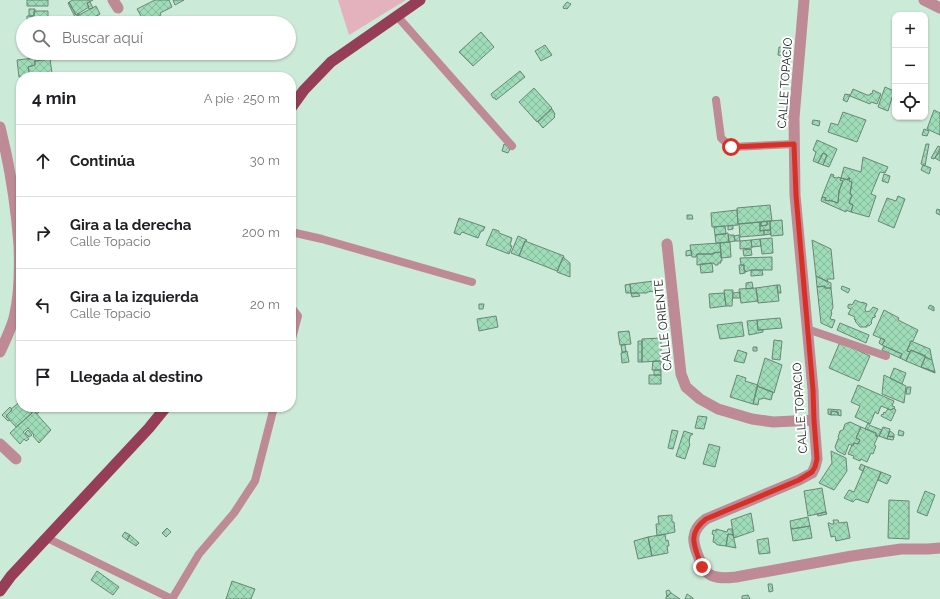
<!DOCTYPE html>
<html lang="es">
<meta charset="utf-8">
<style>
:root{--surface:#fff;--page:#f6f6f6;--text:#202124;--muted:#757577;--line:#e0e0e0}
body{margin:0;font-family:Raleway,sans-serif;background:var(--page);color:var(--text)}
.controls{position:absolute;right:12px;top:12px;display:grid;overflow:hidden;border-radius:8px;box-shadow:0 1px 3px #0004}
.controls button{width:36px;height:36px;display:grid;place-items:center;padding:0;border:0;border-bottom:1px solid var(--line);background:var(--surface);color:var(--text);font:20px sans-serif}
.stop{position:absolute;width:12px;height:12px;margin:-9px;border:3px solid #d93025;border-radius:50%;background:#fff}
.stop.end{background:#d93025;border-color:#fff;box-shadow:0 1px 4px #0008}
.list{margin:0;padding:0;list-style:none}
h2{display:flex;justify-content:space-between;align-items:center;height:52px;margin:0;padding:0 16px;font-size:17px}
h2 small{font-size:13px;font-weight:400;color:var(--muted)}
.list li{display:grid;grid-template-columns:26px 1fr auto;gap:12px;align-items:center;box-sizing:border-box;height:72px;padding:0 16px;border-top:1px solid var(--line)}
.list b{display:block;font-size:15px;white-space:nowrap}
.list p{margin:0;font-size:13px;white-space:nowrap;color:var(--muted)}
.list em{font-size:13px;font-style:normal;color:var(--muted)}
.icon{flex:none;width:22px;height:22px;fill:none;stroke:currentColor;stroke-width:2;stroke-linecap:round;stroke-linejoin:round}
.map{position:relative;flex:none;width:940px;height:599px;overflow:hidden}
.search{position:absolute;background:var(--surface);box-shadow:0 1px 3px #0004;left:16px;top:16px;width:280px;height:44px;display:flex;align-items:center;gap:10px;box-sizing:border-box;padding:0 14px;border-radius:22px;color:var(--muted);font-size:15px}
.panel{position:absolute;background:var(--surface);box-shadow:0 1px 3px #0004;left:16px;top:72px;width:280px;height:340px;border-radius:16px}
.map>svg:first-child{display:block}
.park{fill:#e3b2bc}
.building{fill:url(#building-cross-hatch);stroke:#6b8676}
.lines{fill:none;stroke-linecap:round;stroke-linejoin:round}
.service{stroke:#bd8a96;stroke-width:8}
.minor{stroke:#bd8a96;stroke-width:11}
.tertiary{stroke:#bd8a96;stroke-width:11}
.primary{stroke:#963e58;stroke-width:11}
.route{stroke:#d93025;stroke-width:5}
.labels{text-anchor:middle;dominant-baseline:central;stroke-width:4;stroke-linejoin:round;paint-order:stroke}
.street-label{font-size:12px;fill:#131e18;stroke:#fff}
</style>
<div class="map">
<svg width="940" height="599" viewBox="0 0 940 599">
<defs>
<pattern id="building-cross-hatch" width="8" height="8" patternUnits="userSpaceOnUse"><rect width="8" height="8" fill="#9ddcb7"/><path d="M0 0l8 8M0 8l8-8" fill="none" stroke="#86bc9d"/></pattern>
</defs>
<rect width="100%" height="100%" fill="#ccead8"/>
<path class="park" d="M338 0H406L349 35Z"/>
<path class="building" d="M27 0H48V6H27Z
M73 0H93L87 3 89 7 76 15 69 2Z
M155 0H169L172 7 160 13 161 15 145 23 137 9Z
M173 0H184L175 5Z
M69 2 76 15 79 13V15L75 17 68 3Z
M90 2 93 8 89 9 87 3Z
M567 2 571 4 567 9 565 8 564 9 563 7Z
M96 6 100 14 95 17 97 21 92 23H80L77 16Z
M29 9H35V11H34V16H29Z
M34 11H48V23H27V16H34Z
M97 16 100 21 97 23 95 17Z
M481 32 494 47 473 66 459 52Z
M545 45 552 55 541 61 535 51Z
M779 47 787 48 786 56 778 55Z
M28 53H49L50 57 29 59Z
M35 58V65L28 67 30 76 19 77 17 60Z
M50 59 52 73 30 76 28 67 35 65V61Z
M520 71 525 77 496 100 495 98H493L491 94Z
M52 73 53 77H39V75Z
M39 75V77H22L30 76Z
M885 87 894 91 888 111 878 107Z
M534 88 552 108 537 122 519 102Z
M853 89 867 95H870L871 93 872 94 873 90 881 94 877 104 871 102 870 104 850 96Z
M845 94 850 95 847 102 843 100Z
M552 109 555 114 554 116 555 117 543 128 538 122Z
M934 110 940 113V135L927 129Z
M843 112 866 120 857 142 828 132 831 123 838 125Z
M813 120 820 121 819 126 812 124Z
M924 129 929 131 927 136 922 135Z
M817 140 837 149 829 167 823 165 827 155 823 153 818 163 813 161 816 152 813 150Z
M504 144 511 147 508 153 502 151Z
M926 144H929L925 166 921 164Z
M938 146 940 147V149L934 159 931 158Z
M940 151V161L935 158Z
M823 153 827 155 823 165 818 163Z
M863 157 888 167 885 173 880 172 871 194 876 196 869 217 851 212 853 205 849 203 852 195 850 194 852 182 849 181 850 178H848V180L841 178 844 167 861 172Z
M923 165 931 168 929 174 921 170Z
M831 174 834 175 833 177 837 178 838 177 841 178 840 180 843 181 839 191 838 203 829 200V201L825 200 826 198 822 197Z
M884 174 890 176 888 183 882 181Z
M841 178 848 180V178H850L849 181 852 182 850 194 852 195 849 203 853 205 851 212 846 210V212L821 201 822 197 826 198 825 200 829 201V200L838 203 839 191 843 181 840 180Z
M898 196 905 199 894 228 878 221 887 198 896 201Z
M770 205 772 221 738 224 737 208Z
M937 209 940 210V215L936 213Z
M737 210 738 225 712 227 711 213Z
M687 215H692L693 219H687Z
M459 218 485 227 483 231H481L478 238 462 232 460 235 454 233Z
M782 220 783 235 771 236 770 221Z
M767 221V225L761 226V222Z
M767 221H770V230L760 231V222H761V226L767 225Z
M760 222V231L764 230V235L740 237 739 224Z
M733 225V229L728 230V226Z
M725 226 726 234 715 235 714 227Z
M493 229 499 231V233L512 238 510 245 512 246 509 254 486 245Z
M764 230H770L771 234 764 235Z
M728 233 729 242 716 243 715 235Z
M728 235H734L735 241 729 242Z
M739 235 740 241H735L734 236Z
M518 236 527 240 526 241H525L519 256 511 253Z
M772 238 773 253 762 254 760 239Z
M760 239 761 246 752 247 751 240Z
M751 240 752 248 740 249V241Z
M812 240 831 249 834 279H827L828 282 816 276Z
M525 241 564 256 557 271 519 256Z
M730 242 731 257 721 258 720 243Z
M720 243 721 252 713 253V254H697L696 257H692L690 245Z
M751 249 752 255 744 256 743 250Z
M691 250 692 255 686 256V251Z
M721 252 722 261H720L721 263H718V265H715L714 263 697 265V254H713V253Z
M563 257 570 263V277L557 272Z
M772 257V270H751L745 272V270H744V265H741L740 258Z
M712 263 713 272 701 273 700 264Z
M739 265H744V270H745V273L740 274Z
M751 270H762L763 275 751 276Z
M816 276 831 283V288H825V286L817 287Z
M654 281 655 291 647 292V293H631L630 284Z
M752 282 753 288 746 289V283Z
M630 284 631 293H626L625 285Z
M777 285 779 301 758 303 756 288Z
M777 285H780L781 293H778Z
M825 286V288H831L833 307 831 312 832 313 830 319 835 320 832 328 821 323 817 287Z
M842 286 850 289 848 293 841 289Z
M756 288 758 301 741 303 739 289Z
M724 290H733L732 306H726Z
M740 292V298H733V293Z
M631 293H638L640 296 632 297Z
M724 293 726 306 710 308 709 294Z
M855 300 862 303V302L867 304 865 309 866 312 870 311 873 307 878 309 874 316H876L874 318 873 317 871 322 872 323 869 326 867 325V327H860L855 321 856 320 854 319 855 317 848 314 851 309 848 308V305L850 304 852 305Z
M479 304H484L483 309H479Z
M930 305 934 307V311L928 308Z
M884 310 899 318 898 320 918 330 913 341H911L907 351 910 352 906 361 900 358 902 354 882 345 885 340 873 335Z
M496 316 498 327 479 331 477 319Z
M780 318 782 328 758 330 757 320Z
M757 320 758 330H763V332L749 335 747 321Z
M742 322 744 336 720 339 717 325Z
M840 323 869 335 866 343 837 330Z
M629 331 631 344 620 345 618 332Z
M661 338V361L642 362V339Z
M881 338 885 340 882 345 879 343Z
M774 340 782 341 780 360 772 359Z
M638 341H642V362H638Z
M911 341 930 349 932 360 911 350 910 352 907 351Z
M840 342 870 356 859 381 829 368Z
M621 345H625L626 352H622Z
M884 346 902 354 900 358 882 350Z
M753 347H757V351H753Z
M738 350 747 353 744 363 734 361Z
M911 350 926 356 921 367 935 372V373L906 361Z
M627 351 629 362 622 363 621 353Z
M925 357 932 360 935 372 921 367Z
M765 358 782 365 774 393 757 386Z
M653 361H661V370H652Z
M894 368 906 373 902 384 890 378Z
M654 370H661V375H654Z
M649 375H661V384H649Z
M737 375 746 378 745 381 758 385 753 404 730 397Z
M884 375 906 386 904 403 882 394Z
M858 385 894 401 892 406 895 407 893 409H892L891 410 881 406 878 414 875 412 870 424 855 417 860 406 851 402Z
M757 386 773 392 771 400 763 398 762 399H759L758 405 753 404Z
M907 387H911L910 394H906Z
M21 401V407H27L32 413 16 427 6 416 12 410 11 409Z
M10 407 12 410 6 416 10 420 8 421 2 415Z
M30 407H44L37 414Z
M894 408 896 410 891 421 881 416 882 414 883 415 884 412 885 413 888 409 891 410 892 409H893Z
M828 409 841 410V416L838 415V412L831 411V415L828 414Z
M34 411 51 430 39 443 33 436 34 435 28 428 23 432 29 439 26 441 24 439 20 444 10 433Z
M831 411 838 412V415H831Z
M698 416 707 417 704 429 695 428Z
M850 422 861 427 856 438 860 440 858 444 854 443 853 446 849 444 845 455 837 451 835 447 838 439H839L838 437 840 431 843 430 845 424Z
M868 423H869V425L882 430 879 436H876V433L865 429Z
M861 427 876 433V436H878L874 445 876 446 873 454 871 453 867 462 861 459 860 461 853 458 854 456 848 454 852 445 853 446 854 443 858 444 860 440 856 438Z
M883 427 890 429 887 439 879 436Z
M28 430 32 435 29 437 25 433Z
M672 430 678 431 673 449 668 448Z
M899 430 904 432 903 436 898 435Z
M684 431 693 434 690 436 689 443 690 444 685 459 676 456Z
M890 431 894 434V437L888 436Z
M888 436 894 437 893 440 887 439Z
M709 444 720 447 715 467 703 464Z
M831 451 846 458 847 471 834 490 819 483 832 463Z
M861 464 865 466 863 471 859 469Z
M865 466 881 472 868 503 856 499 853 502 844 498 849 490 854 492Z
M881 472 891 476 887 484 878 480Z
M822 488 826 512 808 516 804 491Z
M925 491 935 495 927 516 917 512Z
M889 500 909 501V539L888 538Z
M826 512 827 514 818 516 817 514Z
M751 513 754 531 734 538 731 520Z
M672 515V522H674L675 532 657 536 656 524H659L658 516Z
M808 517 810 526 791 529 790 521Z
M833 520H838L839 523 847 522 850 538 836 541 835 536 831 537 828 523H830L831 524H834Z
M810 526 812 538 793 541 791 529Z
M167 528 171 532 166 537 162 533Z
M716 529 727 532 728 529H732L733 535 728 534 726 546 718 545 716 544V543L713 542 714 535 712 534 713 530 716 531Z
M125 532 130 535 127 540 122 536Z
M665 534 666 541 668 540 669 546H667L668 553 652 556 648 537Z
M728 534 733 535 736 548 726 546Z
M130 535 139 543 136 546 127 540Z
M648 537 652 556 638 559 634 541Z
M768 538 770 553 759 554 757 540Z
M97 571 119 587 113 595 91 580Z
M232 581 255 589 251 599H226Z
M768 584H772L773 591 769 592Z
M669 590 671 593 667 597 666 591Z
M671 593 680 599H666V597Z
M687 594 693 598V599H685Z
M748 595 750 599H742V596Z"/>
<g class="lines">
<path class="service" d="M397 16 512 146
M716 100 721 138 731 147 794 144
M291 232 322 239 472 282
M291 307 298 316 291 342
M807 329 886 356
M47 538 172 599
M172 599 199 554 234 513 255 481 274 407"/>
<path class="minor" d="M113 0 118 8
M804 0 794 118 795 195 813 390 814 420 817 459 815 467 812 473 799 480 706 519C690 531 692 542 699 558 701 564 703 570 709 574 716 579 727 578 736 577L852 556 901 549H928L940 548
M667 244 681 374 686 387 700 399 718 409 752 419 773 422 814 420
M0 444 16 459"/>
<path class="tertiary" d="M924 0 940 8
M0 127C10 166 16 205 19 245 20 269 20 294 14 318 11 329 5 341 0 352"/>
<path class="primary" d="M291 108 304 90 331 62 420 0
M0 591 11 576 149 428 166 407"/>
</g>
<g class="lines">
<path class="route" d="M702 567C695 548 686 534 706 519L799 480 812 472 815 467 817 459 814 420 813 390 796 195 794 144 731 147"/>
</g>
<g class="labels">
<g class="street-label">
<text transform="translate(785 83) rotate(-86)">CALLE TOPACIO</text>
<text transform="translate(663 325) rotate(-96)">CALLE ORIENTE</text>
<text transform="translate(800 408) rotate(-94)">CALLE TOPACIO</text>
</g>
</g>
</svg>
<div class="controls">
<button>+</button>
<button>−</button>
<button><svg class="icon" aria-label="locate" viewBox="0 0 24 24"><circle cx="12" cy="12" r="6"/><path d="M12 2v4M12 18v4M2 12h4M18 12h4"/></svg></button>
</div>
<div class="stop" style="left:731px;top:147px"></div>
<div class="stop end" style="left:702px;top:567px"></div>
<div class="search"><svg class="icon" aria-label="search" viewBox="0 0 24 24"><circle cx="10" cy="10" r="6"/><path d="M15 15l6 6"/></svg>Buscar aquí</div>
<section class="panel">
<h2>4 min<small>A pie · 250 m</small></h2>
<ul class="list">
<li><svg class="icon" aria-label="ahead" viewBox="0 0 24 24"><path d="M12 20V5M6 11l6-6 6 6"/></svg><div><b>Continúa</b></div><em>30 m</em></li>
<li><svg class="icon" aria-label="right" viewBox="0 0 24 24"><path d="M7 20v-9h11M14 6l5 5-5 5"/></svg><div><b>Gira a la derecha</b><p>Calle Topacio</p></div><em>200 m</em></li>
<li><svg class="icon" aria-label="left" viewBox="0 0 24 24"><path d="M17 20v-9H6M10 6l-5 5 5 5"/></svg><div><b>Gira a la izquierda</b><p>Calle Topacio</p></div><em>20 m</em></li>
<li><svg class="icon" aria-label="arrive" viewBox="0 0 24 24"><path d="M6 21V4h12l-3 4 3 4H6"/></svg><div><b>Llegada al destino</b></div></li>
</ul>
</section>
</div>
